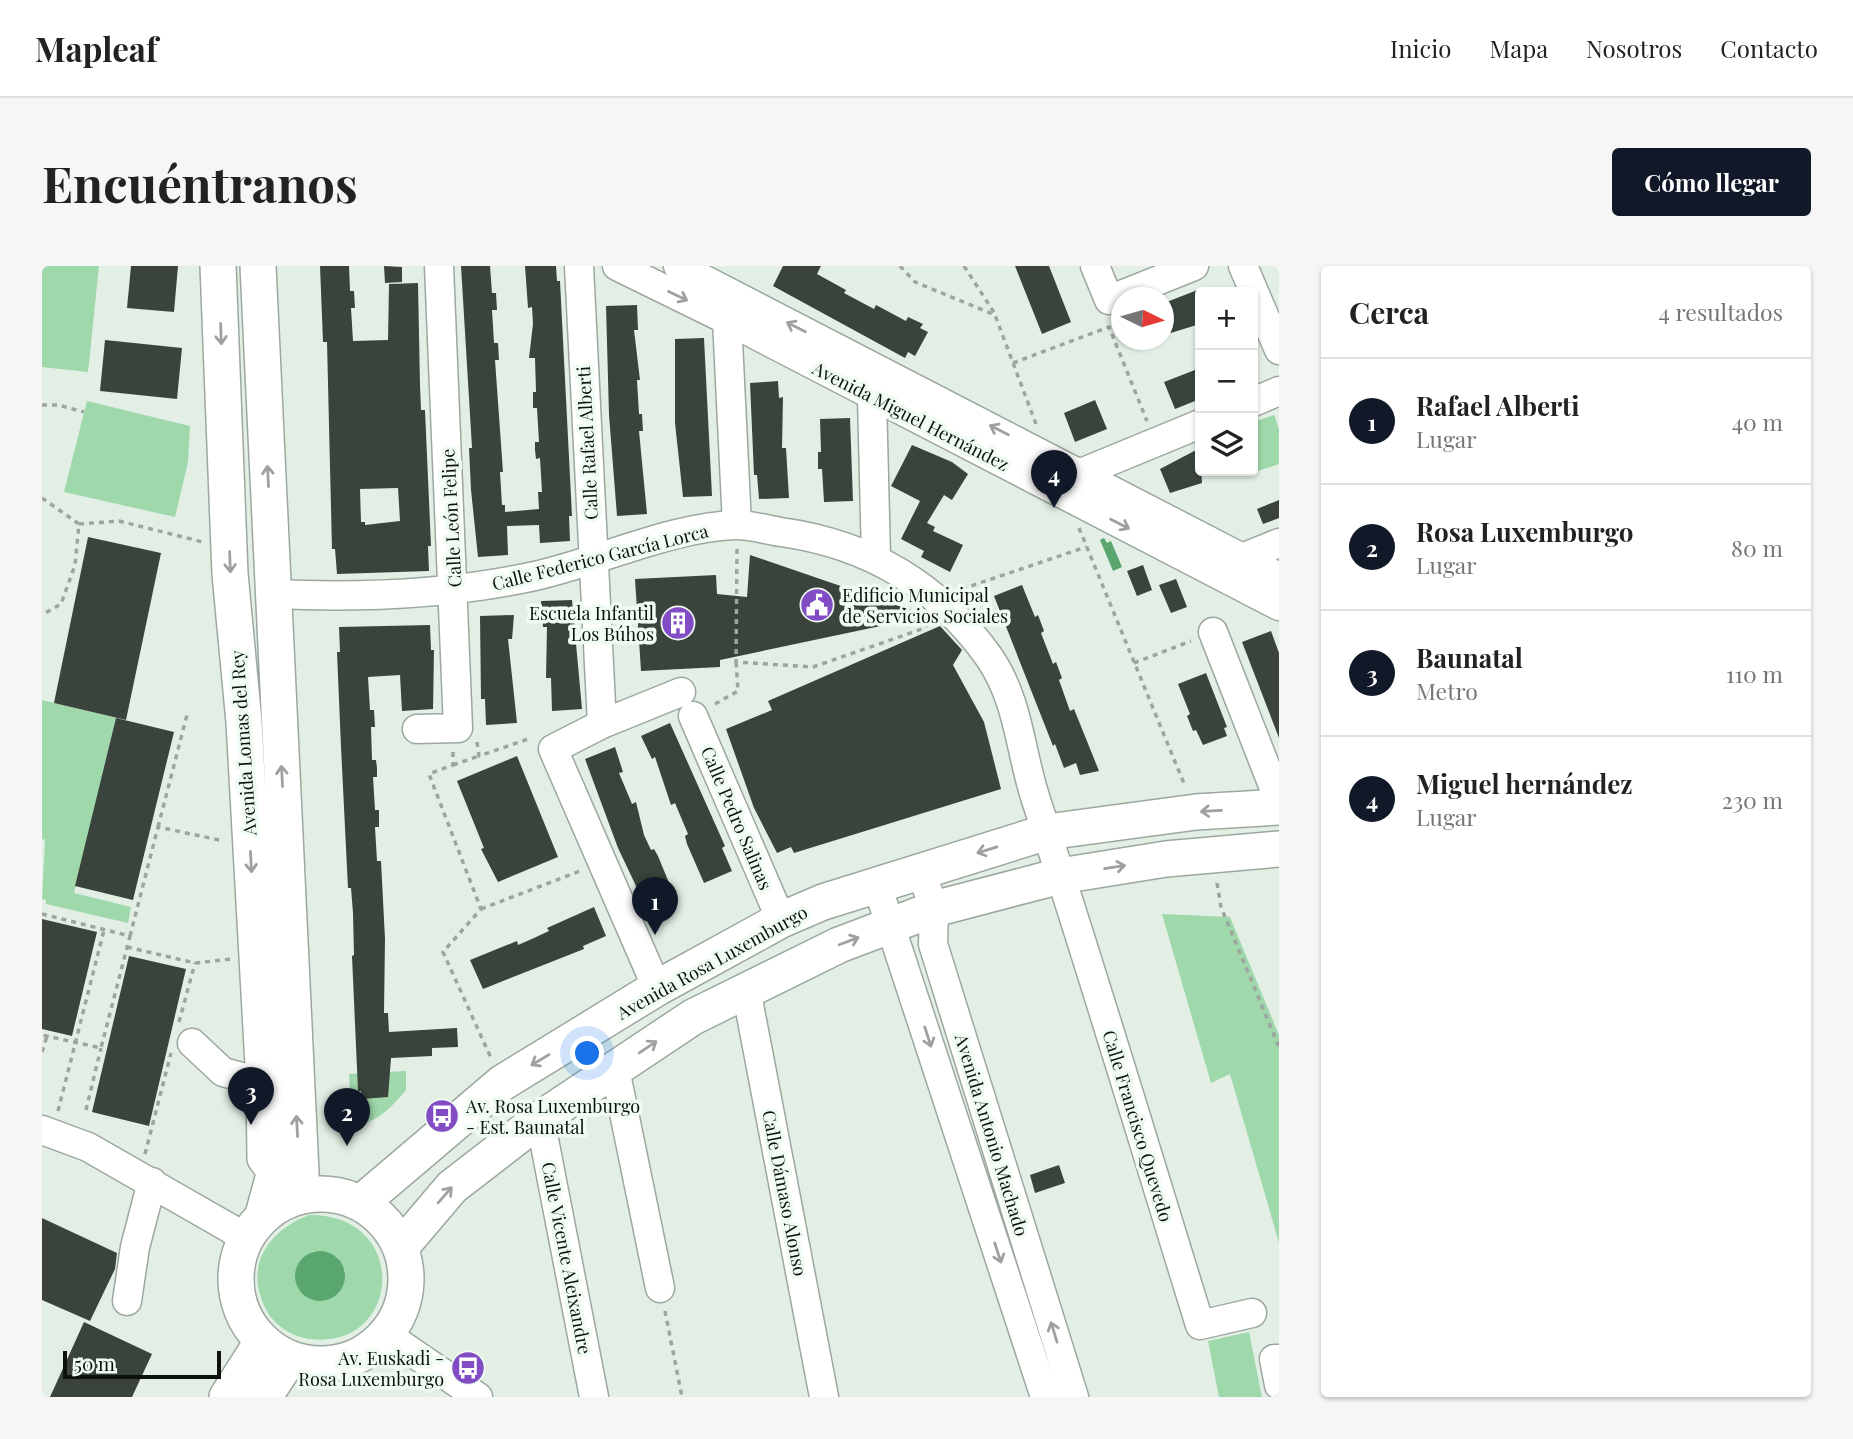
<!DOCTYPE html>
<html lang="es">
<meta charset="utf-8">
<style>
:root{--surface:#fff;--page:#f6f6f6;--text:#222;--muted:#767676;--line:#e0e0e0;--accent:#111827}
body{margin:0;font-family:"Playfair Display",serif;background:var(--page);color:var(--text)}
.controls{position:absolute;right:21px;top:21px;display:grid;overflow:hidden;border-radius:7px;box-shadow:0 2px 5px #0004}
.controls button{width:63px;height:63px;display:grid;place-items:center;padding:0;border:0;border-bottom:2px solid var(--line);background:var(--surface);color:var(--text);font:35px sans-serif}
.compass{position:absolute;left:1069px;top:21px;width:63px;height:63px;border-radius:50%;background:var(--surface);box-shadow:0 2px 5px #0004;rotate:95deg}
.scale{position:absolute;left:21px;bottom:18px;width:158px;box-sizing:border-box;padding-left:7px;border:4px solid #0e120f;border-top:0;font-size:19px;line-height:24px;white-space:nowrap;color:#0e120f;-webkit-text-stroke:5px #f0fcf2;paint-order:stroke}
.you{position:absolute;left:546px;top:788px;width:24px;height:24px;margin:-18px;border:5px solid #fff;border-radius:50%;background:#1a73e8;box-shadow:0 0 0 10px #1a73e833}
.badge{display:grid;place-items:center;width:46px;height:46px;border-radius:50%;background:var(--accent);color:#fff;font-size:23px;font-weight:700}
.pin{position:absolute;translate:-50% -58px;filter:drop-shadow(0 2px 4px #0008)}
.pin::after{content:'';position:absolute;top:37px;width:24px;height:21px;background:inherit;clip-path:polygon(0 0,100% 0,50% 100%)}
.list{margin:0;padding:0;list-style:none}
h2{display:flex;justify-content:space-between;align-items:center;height:91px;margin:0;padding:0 28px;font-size:30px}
h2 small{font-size:23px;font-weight:400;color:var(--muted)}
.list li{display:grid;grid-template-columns:46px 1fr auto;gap:21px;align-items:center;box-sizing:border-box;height:126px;padding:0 28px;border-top:2px solid var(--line)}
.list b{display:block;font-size:26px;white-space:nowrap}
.list p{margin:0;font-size:23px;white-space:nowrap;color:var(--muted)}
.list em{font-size:23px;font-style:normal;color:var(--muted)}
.icon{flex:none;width:38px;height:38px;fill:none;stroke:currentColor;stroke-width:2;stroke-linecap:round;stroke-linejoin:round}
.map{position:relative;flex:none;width:1237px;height:1131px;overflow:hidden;border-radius:7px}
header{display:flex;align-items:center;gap:42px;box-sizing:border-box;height:98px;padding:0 35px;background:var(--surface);border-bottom:2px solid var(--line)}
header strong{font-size:33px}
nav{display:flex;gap:38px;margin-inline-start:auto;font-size:24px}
.intro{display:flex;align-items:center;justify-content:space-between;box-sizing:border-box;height:168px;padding:0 42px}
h1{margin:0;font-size:49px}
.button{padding:18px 32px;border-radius:7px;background:var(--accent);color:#fff;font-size:24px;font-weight:700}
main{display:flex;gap:42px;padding:0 42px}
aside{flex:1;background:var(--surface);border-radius:7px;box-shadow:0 2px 5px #0004}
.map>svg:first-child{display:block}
.green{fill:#9ed8ab;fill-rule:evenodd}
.water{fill:#59a66e}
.building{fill:#3a443c;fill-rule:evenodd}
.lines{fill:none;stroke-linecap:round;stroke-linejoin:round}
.minor-casing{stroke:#9ca89e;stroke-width:31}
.major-casing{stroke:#9ca89e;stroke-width:38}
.path{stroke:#9ca69e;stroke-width:3.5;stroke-dasharray:5 5;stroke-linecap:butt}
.minor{stroke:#fff;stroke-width:28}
.major{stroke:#fff;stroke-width:35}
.oneway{stroke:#9fa09f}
.labels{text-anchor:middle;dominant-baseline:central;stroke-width:7;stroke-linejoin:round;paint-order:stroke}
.street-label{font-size:18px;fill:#0e120f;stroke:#f0fcf2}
.poi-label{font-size:18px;fill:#0e120f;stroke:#f0fcf2;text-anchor:start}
</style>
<header>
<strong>Mapleaf</strong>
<nav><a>Inicio</a><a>Mapa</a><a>Nosotros</a><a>Contacto</a></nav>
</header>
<div class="intro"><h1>Encuéntranos</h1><a class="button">Cómo llegar</a></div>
<main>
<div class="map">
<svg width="1237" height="1131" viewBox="0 0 1237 1131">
<rect width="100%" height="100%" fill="#e3efe5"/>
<path class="green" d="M0 0H57L46 106 0 101Z
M45 135 148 160 146 196 133 251 22 226Z
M1232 149 1237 163V198L1207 208 1206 205H1211V156Z
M0 434 74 452 32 627 89 641 86 657 4 638V634L0 633 3 574 0 573Z
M1120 648 1188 651 1237 769V977L1188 808 1169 817Z
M364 805V824C348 843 336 856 310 861L307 808Z
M267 949C369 948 360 1084 268 1073 251 1071 233 1060 225 1045 201 1002 225 965 267 949ZM272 985 295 991 303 1005 296 1028 282 1035 265 1032 258 995Z
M1207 1066 1220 1131H1177L1166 1075Z"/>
<path class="water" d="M1062 272 1065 277 1069 275 1080 301 1071 305 1058 274Z
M253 1010a25 25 0 1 1 50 0a25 25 0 1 1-50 0Z"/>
<path class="building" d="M89 0H136L132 46 85 42Z
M278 0H307L308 25H312L313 42H309L311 75 346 74 347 18 376 17 378 119 379 144H383L389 280H386L387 305 295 308 293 283H290L285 76H281ZM356 222 358 255 323 259V256H319L318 223Z
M342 0 360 1V16L343 17Z
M419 0H448L450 27H454L455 44H450L452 77H456L457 94H453L461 206H458L460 239H463V246L497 243 496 226H500L498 192 494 193 493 184V176H497L495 142H491V126H494L493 92H487L491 58 490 41 486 42 483 0H514L515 15H518L530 250H527L528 275 498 277 497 259 465 260 466 289 436 291 429 224 427 182H430Z
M741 0H779L775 8 804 24 802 27 832 43 834 39 864 55 866 51 881 58 878 62 886 66 873 90 866 86 863 92 731 20Z
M973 0H1007L1029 56 1000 68Z
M1158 23V58L1122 69V37Z
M595 39 596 64H592L598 114H595L597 148H600L601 165H597L605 248 575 250 567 149 564 40Z
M662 72 670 230 641 231 633 157V73Z
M63 74 140 82 135 133 58 125Z
M1158 102V133L1133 143 1122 116Z
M736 115 737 132 741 131 740 182H744L747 232 717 233 715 209H712L708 117Z
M1053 134 1065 163 1033 176 1022 147Z
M808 152 811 235 782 236 780 203H776V186H779L778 153Z
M870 179 910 196 926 208 910 234 902 229 885 257 893 261 891 265 921 279 908 306 879 291 882 285 859 273 878 235 849 220Z
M1158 182 1160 217 1128 227 1118 203Z
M1237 234V252L1221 258 1215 243Z
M46 271 119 287 84 454 12 437Z
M708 289 886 350 678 394V401L599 405 593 313 674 309 675 328 705 331Z
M1101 299 1110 324 1095 330 1085 305Z
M1134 313 1145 341 1129 347 1117 319Z
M980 319 993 351 996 349 1002 365 999 367 1011 398 1014 396 1020 412 1017 414 1028 445 1032 443 1057 505 1038 509 1034 497 1022 502 1013 478 1011 480 952 330Z
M530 334 540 443 510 445 509 412H504L505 361H501L499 335Z
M472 349 470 373H466L475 457 444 459 443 433H439L438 350Z
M388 359 389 384H392L391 443 360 445 358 409 326 411 328 444H332L333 461H329L330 494H334L335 502V511H331L333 544H337V561H333L335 595H339L343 673 342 747H346L347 766 415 762 416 781 390 782V790L349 792 346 831 320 833 319 825H316L310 690 312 689 311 647 309 622H306L299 481 295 386H298L297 361Z
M898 360 920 384 911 399 942 456 959 523 752 587 749 581 735 587 712 542 684 463 730 444 726 435Z
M1229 365 1237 387V472L1200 376Z
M1164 407 1185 461 1182 462 1185 470 1161 479 1154 464 1151 465 1145 450 1148 448 1136 418Z
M74 452 132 466 91 634 33 620Z
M628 457 683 580 680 582 690 605 662 617 645 578 643 570 646 568 633 537 629 539 613 491 610 493 599 470Z
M573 481 581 506 577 507 590 538 594 536 602 569 609 584 612 583 616 590 632 629 604 641 576 582 543 493Z
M475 490 516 591 456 616 439 583 442 582 415 515Z
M552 641 564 670 541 680 542 683 441 723 428 694 475 675 476 679 492 672 507 665 505 662Z
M0 653 55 666 30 770 0 763Z
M87 690 144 703 107 860 50 846Z
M1017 899 1023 917 993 927 988 909Z
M0 952 75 987 73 1003 48 1055 0 1034Z
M42 1056 110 1088 90 1131H8Z"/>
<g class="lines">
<g class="minor-casing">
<path id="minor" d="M537 0 560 458
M575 0 685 54 1237 340
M636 0 1237 311
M1053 0 1067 34 1152 0
M1201 0 1237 84
M685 54 695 259
M830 132 834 291
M1211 136 1237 125
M1034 218 1039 207 1158 158
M1200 292 1237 277
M231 328C318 332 402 329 488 311 552 298 630 260 695 259 709 259 725 264 739 266 825 278 896 319 947 391 978 436 978 488 995 537 1052 710 1104 885 1158 1059L1210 1047
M1171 366 1237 535
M651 450 739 654
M375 463 416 462 397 0
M879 605 892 643 891 678 1032 1131
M835 619 1003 1131
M615 722 511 483 560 458 639 426
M704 723 782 1131
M150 777 181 806 222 817
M573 803 618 1022
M498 853 552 1131
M0 864 46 881 203 971
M85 1035 93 981 110 916
M345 1069 436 1131
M1237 1093H1232L1237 1119"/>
</g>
<g class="major-casing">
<path id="major" d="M176 0 188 308 202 456 222 817 223 892 233 905 221 949
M216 0 260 928
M194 1013a85 85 0 1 1 170 0a85 85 0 1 1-170 0Z
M320 936 460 817 615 722 739 654 781 636 1005 566 1154 546 1237 541
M359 981 410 921 498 853 651 751 797 679 892 643 1018 610 1124 593 1237 583
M185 1131 220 1076
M222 1131 247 1093"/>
</g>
<path class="path" d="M858 0 873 16 953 49 994 158
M922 0 953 48
M971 97 1067 61 1105 155
M0 139H16L42 146
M0 232 37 258 33 299 19 338 0 349
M37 258 77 255 161 276
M1037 262 1143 520
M695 283 694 396 771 401 880 363 886 358
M920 323 1044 281
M1092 397 1149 375
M673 438 696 425 694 396
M435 476 437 490 489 472
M411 486V499L387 508 439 643 401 686 449 792
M411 499 437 490
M116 561 146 445
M1175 617 1179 641 1237 781
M439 643 538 605
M0 648 88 670 59 782 0 769
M88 670 116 561 182 575
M85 681 153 697 190 693
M137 756 153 697
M0 786 5 770
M44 844 59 782
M16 845 62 664
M103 888 129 787
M623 1045 640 1131"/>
<use href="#minor" class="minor"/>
<use href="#major" class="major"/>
</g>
<defs><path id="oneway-shaft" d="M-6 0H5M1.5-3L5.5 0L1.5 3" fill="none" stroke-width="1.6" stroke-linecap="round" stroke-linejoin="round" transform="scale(1.75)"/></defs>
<g class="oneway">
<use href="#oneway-shaft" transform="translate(636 30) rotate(26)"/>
<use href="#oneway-shaft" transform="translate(754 61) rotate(-153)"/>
<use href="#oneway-shaft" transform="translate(179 68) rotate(88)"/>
<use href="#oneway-shaft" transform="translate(957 164) rotate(-153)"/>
<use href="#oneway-shaft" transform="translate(226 210) rotate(-93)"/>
<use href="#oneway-shaft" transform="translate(1078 258) rotate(27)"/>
<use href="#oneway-shaft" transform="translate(188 296) rotate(88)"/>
<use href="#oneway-shaft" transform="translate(240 510) rotate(-93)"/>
<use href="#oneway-shaft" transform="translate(1169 545) rotate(177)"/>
<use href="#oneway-shaft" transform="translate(945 584) rotate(163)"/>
<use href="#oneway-shaft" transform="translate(209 596) rotate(87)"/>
<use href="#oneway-shaft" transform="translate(1073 601) rotate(-9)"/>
<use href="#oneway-shaft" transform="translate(807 675) rotate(-21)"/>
<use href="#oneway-shaft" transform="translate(886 771) rotate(72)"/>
<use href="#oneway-shaft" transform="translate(606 781) rotate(-34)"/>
<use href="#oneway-shaft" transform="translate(498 794) rotate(149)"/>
<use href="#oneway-shaft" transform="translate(255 860) rotate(-93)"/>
<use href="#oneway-shaft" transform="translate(403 929) rotate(-49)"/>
<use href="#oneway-shaft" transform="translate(956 987) rotate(72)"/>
<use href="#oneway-shaft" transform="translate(1012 1066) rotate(-107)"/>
</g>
<defs>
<g id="civic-disc" transform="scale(1.75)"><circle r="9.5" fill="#814cc4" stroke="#f0fcf2"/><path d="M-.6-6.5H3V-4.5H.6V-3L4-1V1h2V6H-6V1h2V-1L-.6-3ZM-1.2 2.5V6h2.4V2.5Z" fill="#fff"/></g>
<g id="building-disc" transform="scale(1.75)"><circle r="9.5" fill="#814cc4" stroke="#f0fcf2"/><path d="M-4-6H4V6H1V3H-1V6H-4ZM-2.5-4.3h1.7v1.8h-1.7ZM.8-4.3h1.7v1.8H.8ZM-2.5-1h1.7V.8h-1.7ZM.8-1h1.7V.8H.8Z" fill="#fff"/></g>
<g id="bus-disc" transform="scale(1.75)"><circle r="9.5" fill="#814cc4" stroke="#f0fcf2"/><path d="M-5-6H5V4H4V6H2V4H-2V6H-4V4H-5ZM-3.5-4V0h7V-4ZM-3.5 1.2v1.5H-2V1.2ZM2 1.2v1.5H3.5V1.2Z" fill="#fff"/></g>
</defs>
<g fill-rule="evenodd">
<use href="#civic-disc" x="775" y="339"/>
<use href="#building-disc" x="636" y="357"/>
<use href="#bus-disc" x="400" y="850"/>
<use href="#bus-disc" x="426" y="1102"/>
</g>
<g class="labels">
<g class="street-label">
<text transform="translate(869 150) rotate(27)">Avenida Miguel Hernández</text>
<text transform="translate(545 177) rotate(-93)">Calle Rafael Alberti</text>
<text transform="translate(409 252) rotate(-93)">Calle León Felipe</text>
<text transform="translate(558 291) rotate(-14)">Calle Federico García Lorca</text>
<text transform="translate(201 477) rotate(-94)">Avenida Lomas del Rey</text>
<text transform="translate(695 552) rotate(67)">Calle Pedro Salinas</text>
<text transform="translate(670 696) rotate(-29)">Avenida Rosa Luxemburgo</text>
<text transform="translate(1096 860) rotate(73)">Calle Francisco Quevedo</text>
<text transform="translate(950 869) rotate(73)">Avenida Antonio Machado</text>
<text transform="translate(743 927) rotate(79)">Calle Dámaso Alonso</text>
<text transform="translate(525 992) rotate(79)">Calle Vicente Aleixandre</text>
</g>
<g class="poi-label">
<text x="800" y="329">Edificio Municipal<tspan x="800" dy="21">de Servicios Sociales</tspan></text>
<text x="612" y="347" text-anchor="end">Escuela Infantil<tspan x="612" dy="21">Los Búhos</tspan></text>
<text x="424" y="840">Av. Rosa Luxemburgo<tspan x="424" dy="21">- Est. Baunatal</tspan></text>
<text x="402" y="1092" text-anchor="end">Av. Euskadi -<tspan x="402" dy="21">Rosa Luxemburgo</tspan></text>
</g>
</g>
</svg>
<div class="controls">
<button>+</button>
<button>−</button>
<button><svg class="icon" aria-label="layers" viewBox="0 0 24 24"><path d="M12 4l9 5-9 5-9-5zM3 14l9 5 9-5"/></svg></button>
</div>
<svg class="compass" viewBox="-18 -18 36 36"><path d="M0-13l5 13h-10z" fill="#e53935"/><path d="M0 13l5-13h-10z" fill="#767676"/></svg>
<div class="scale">50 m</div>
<div class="you"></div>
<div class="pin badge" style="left:613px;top:669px">1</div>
<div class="pin badge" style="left:305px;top:880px">2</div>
<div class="pin badge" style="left:209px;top:859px">3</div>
<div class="pin badge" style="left:1012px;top:242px">4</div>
</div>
<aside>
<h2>Cerca<small>4 resultados</small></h2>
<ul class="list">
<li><span class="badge">1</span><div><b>Rafael Alberti</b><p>Lugar</p></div><em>40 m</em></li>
<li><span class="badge">2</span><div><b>Rosa Luxemburgo</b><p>Lugar</p></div><em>80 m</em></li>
<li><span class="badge">3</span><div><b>Baunatal</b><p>Metro</p></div><em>110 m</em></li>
<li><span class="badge">4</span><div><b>Miguel hernández</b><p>Lugar</p></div><em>230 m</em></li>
</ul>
</aside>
</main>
